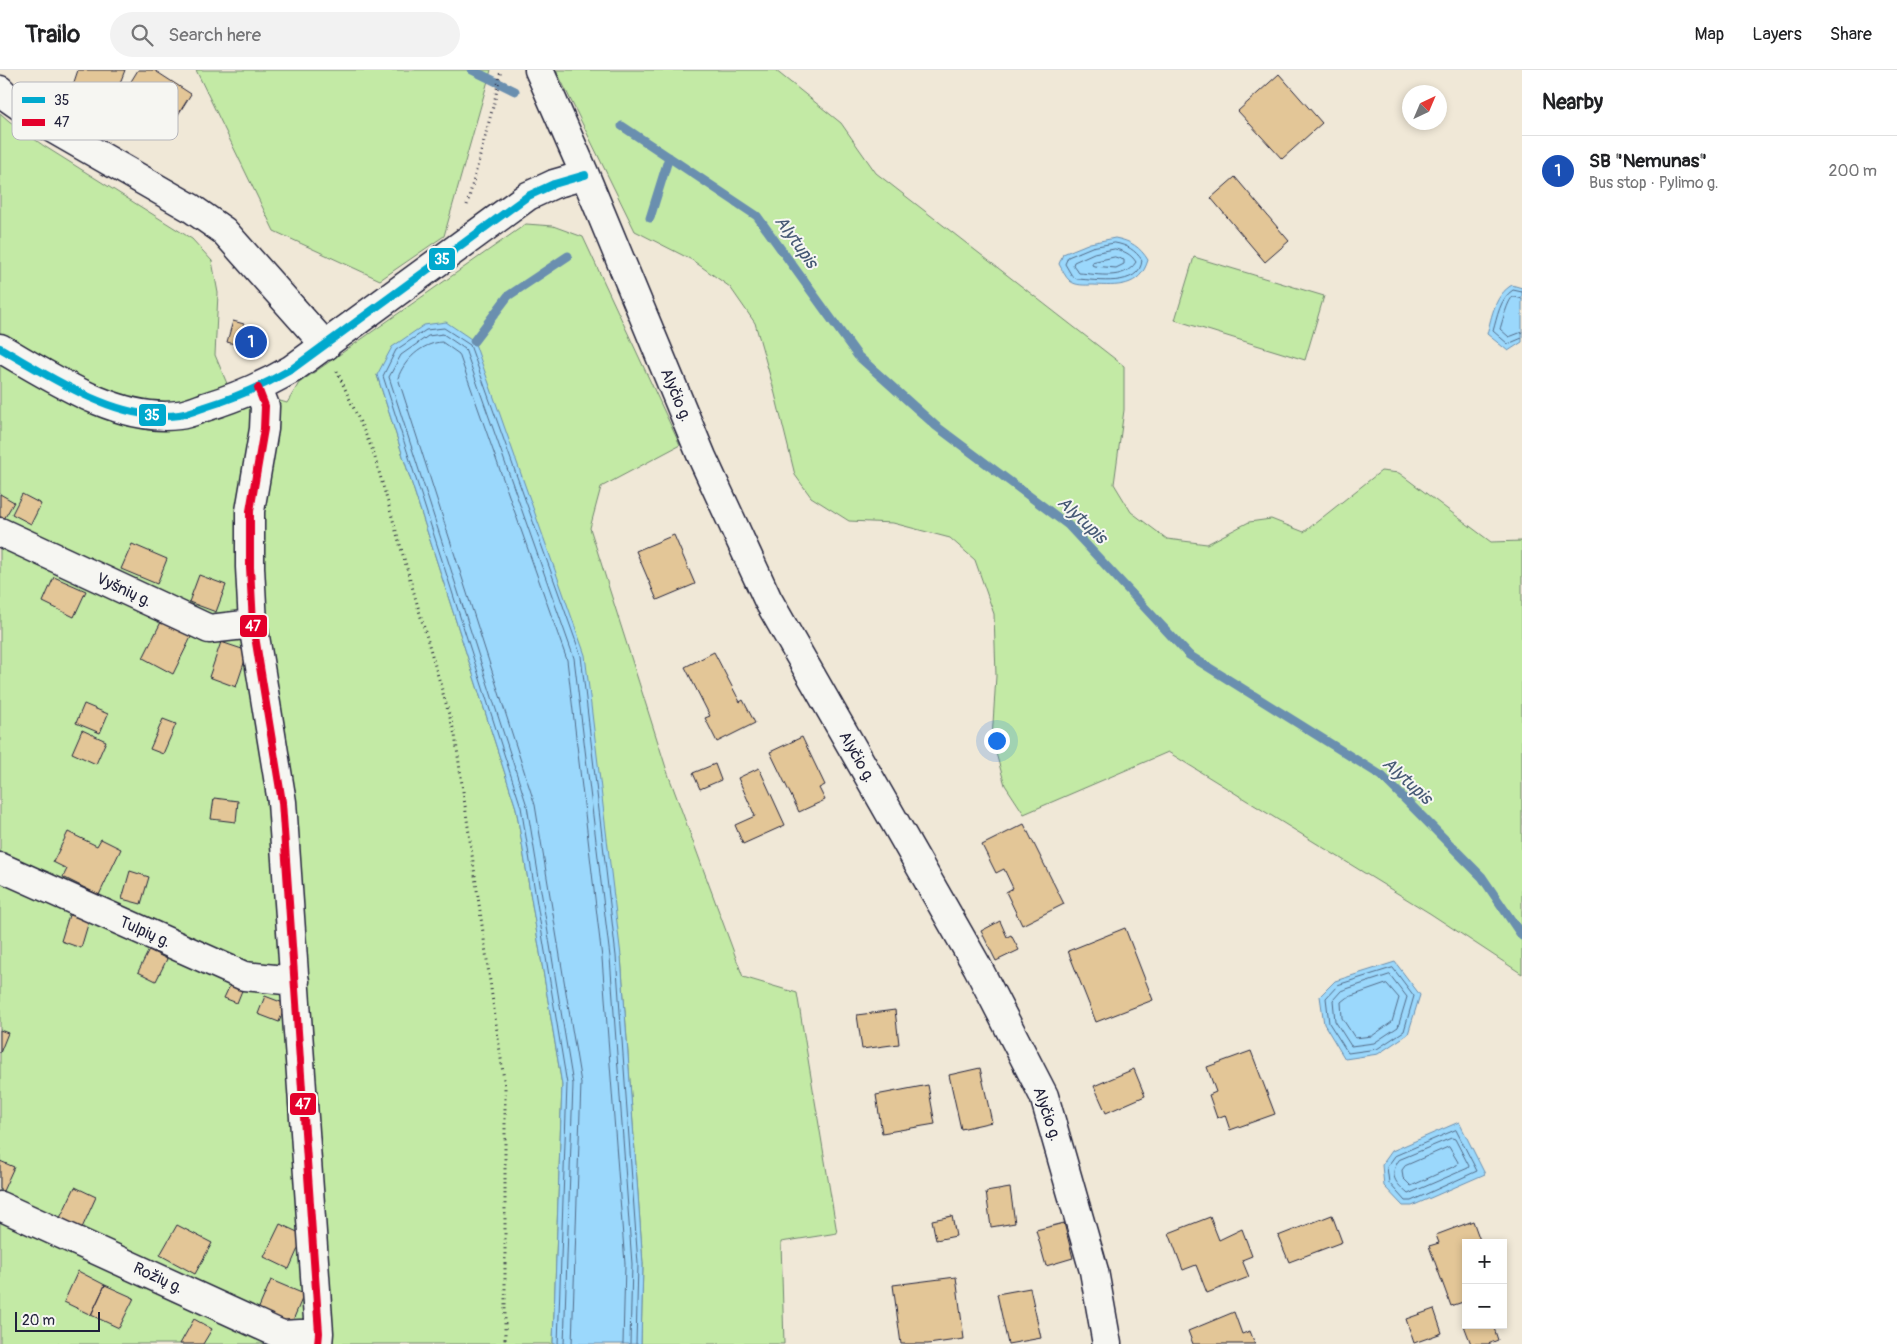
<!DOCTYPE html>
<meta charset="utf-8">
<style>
:root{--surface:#fff;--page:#f2f2f2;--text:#202124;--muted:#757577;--line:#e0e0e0;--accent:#1a73e8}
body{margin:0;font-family:Pangolin,sans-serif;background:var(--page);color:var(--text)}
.controls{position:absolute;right:15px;bottom:15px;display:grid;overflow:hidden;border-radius:0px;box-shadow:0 2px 8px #0003}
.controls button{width:45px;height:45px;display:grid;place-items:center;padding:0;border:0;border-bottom:1px solid var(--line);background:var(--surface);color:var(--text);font:25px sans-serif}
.compass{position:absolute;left:1402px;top:15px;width:45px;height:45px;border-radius:50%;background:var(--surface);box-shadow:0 2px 8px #0003;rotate:44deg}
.scale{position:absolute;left:15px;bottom:12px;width:85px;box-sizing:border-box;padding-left:5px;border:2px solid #22223b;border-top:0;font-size:14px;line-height:18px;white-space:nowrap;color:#22223b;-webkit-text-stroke:4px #f6f6f2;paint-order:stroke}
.you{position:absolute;left:996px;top:670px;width:18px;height:18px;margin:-12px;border:4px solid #fff;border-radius:50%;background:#1a73e8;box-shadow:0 0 0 8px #1a73e833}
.badge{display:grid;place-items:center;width:32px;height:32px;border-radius:50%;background:var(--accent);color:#fff;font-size:16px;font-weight:700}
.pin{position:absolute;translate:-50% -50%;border:2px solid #fff;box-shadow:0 1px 5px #0006}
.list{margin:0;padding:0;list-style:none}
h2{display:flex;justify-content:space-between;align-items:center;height:65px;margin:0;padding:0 20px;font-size:21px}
h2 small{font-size:16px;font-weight:400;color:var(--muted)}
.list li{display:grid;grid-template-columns:32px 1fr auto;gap:15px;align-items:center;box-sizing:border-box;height:70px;padding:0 20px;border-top:1px solid var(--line)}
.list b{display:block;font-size:19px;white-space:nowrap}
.list p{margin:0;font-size:16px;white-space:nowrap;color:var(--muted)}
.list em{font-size:16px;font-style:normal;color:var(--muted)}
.icon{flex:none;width:28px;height:28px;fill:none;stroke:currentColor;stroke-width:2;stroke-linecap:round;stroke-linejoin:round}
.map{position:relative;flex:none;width:1522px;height:1274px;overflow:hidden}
header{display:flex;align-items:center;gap:30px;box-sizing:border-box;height:70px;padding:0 25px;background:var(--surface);border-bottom:1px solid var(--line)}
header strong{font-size:24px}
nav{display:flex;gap:28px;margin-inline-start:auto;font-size:18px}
.search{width:350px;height:45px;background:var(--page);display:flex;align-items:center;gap:12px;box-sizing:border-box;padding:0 18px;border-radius:28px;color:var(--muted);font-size:19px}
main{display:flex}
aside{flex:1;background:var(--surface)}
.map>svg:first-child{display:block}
.green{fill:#c3eaa5;stroke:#728670}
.water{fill:#9bd8fc;stroke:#6b8faf}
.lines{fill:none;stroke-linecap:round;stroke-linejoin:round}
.shore{stroke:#526b88;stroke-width:1}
.stream{stroke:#6b8faf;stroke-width:9}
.building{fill:#e3c697;stroke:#22223b}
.minor-casing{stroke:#22223b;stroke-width:31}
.path{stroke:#22223b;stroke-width:3;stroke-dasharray:1 4;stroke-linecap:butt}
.minor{stroke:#f6f6f2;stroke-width:28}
.bus-1-casing{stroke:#f6f6f2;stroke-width:11}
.bus-2-casing{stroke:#f6f6f2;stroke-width:11}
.bus-1{stroke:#00a9ce;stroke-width:8}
.bus-2{stroke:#e4002b;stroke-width:8}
.labels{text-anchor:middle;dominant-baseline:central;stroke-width:4;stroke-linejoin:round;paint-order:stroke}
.street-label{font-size:16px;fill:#22223b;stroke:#f6f6f2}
.water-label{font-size:18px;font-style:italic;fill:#465975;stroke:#f6f6f2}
.key{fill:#f6f6f2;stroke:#b6b6bb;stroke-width:1}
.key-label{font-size:14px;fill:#22223b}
.line-badge{stroke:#f6f6f2;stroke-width:2}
.badge-label{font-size:14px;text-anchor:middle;font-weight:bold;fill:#fff}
</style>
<header>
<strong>Trailo</strong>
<div class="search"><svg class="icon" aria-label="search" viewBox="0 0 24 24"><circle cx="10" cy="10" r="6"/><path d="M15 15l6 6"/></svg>Search here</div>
<nav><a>Map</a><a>Layers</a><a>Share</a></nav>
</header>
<main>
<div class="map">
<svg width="1522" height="1274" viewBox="0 0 1522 1274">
<rect width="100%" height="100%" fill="#f0e8d7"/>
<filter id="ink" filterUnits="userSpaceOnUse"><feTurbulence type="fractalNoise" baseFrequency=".02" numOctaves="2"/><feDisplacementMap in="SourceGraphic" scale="10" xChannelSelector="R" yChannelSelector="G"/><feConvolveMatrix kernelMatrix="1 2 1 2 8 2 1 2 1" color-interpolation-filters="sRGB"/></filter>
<g filter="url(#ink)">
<path class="green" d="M196 0H491L444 166 380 210 274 161Z
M556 0H775L841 53 876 103 1124 296V340L1114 414 1131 442 1167 469 1207 474 1249 452 1271 449 1304 462 1381 401 1399 403 1491 472 1522 471V904L1431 844 1168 682 1024 744 1005 715 992 669 996 606 994 544 975 490 950 468 893 453 849 451 811 427 795 405 774 320 755 253 730 217 692 190 635 161Z
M0 43 9 51 44 76 192 169 212 191 218 223 215 285 228 316 287 333 299 313 526 154 553 156 583 167 680 375 601 417 590 458 667 701 743 907 797 923 837 1163 781 1172 784 1274H641L643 1194 621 886 377 305 516 738 562 1015 553 1274H0Z
M1194 187 1324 226 1305 290 1175 250Z"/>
<path class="water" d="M1115 168C1131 171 1140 177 1148 190 1140 218 1117 216 1093 215 1085 215 1076 216 1070 211 1065 207 1062 199 1059 194L1063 184 1090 173Z
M1512 215 1522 218V272L1508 281 1487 264C1492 245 1495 225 1512 215Z
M446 252 474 271 585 585 621 886 643 1194 641 1274H553L562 1015 516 738 377 305 392 277 424 255Z
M1395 892 1420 925 1408 964 1378 984 1345 989 1324 954 1320 926 1335 911Z
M1459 1052 1485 1104 1412 1136H1403L1384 1116 1382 1095 1392 1081Z"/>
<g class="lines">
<path class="shore" d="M1115 173C1127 175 1135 180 1142 190 1140 218 1096 210 1077 209L1072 206 1065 194 1068 187 1092 177Z
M1115 179C1124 181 1131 184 1136 192 1124 211 1098 204 1079 203L1073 195 1074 192 1094 183Z
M1115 187 1124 190V194L1116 198 1094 196 1092 195 1093 192Z
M1522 222 1513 220C1500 228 1497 248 1493 261L1508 274 1522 268
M1522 229C1519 228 1516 227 1513 227 1508 229 1502 253 1500 259L1509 267 1522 262
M1393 898 1414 926 1404 961 1377 979 1348 983 1329 953 1326 928 1338 915Z
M1390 905 1407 927 1398 957 1374 973 1351 976 1335 951 1333 930 1341 921Z
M1387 914 1399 928 1392 952 1372 966 1355 968 1342 948 1341 932 1346 928Z
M1456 1060 1477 1101 1411 1131H1405L1389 1113 1387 1097 1395 1086Z
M1452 1068 1455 1069 1469 1096 1468 1098 1408 1124C1396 1113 1388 1106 1399 1090Z
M1449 1077 1458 1092 1457 1095 1411 1116 1403 1108 1402 1100 1405 1096Z
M558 1274 567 1014 521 737 383 306 396 280 426 260 444 258 470 275 581 586 616 886 638 1194 636 1274
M564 1274 573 1014 527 736 389 307 401 285 428 266 443 264 465 279 574 588 610 887 632 1194 630 1274
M572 1274 581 1013 535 735 398 308C404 290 422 273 442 272L459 284 567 590 602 888 625 1194 623 1274"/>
<path class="stream" d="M472 0 515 21
M622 56 757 146 858 286 936 356 1068 455 1189 585 1382 706 1482 807 1522 866
M650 148 669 87
M474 271 508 226 568 186"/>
</g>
<path class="building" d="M78 0H125L112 34 72 18Z
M138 0H154L191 24 164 67 116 36Z
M1279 4 1322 53 1282 89 1238 41Z
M1235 107 1289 171 1265 192 1211 128Z
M233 251 244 254 238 275 227 272Z
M0 424 14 432 0 456Z
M22 424 41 434 31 454 12 444Z
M674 465 695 514 657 530 636 481Z
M132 474 167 489 157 514 121 499Z
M199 505 226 515 216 542 189 532Z
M54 507 86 521 74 547 43 532Z
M163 548 193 563 173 604 143 588Z
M221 572 248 581 236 617 209 607Z
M714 582 740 632 743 630 755 653 717 672 705 648 710 646 685 597Z
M84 634 108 644 100 663 76 653Z
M163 649 176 654 163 684 150 679Z
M82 660 106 671 96 694 72 683Z
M802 667 825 715 819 718 825 730 799 742 770 682Z
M715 694 721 710 700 719 693 703Z
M759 698 785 755 743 774 735 755 755 746 738 708Z
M214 728 238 731 236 752 211 749Z
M1024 754 1064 834 1022 855 1006 822 1013 818 1004 799 996 803 982 775Z
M68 762 97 776 101 769 121 779 99 825 63 807 67 799 53 792Z
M130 801 149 807 141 834 122 829Z
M69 845 89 851 81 878 61 871Z
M1000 851 1007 867 1011 865 1019 880 996 891 981 861Z
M1125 858 1153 930 1096 952 1068 881Z
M149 880 167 889 156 911 138 902Z
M231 913 243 918 237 933 224 928Z
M265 926 286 934 279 952 258 944Z
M895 940 899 974 862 979 857 945Z
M0 960 8 963 0 983Z
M1251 981 1275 1044 1230 1060 1225 1045 1217 1048 1209 1025 1216 1022 1207 997Z
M980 998 992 1052 961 1059 949 1005Z
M1134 999 1145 1026 1106 1043 1094 1016Z
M928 1015 935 1054 882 1063 876 1025Z
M0 1091 14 1097 3 1121 0 1119Z
M75 1117 96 1127 82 1158 60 1148Z
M1010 1118 1015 1153 991 1157 986 1122Z
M1332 1145 1342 1172 1289 1192 1278 1166Z
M952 1146 956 1166 936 1170 932 1150Z
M1210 1147 1219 1170 1242 1159 1252 1186 1242 1190 1249 1207 1207 1223 1196 1195 1183 1200 1169 1163Z
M1473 1151 1481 1173H1466V1231L1451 1236 1429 1176 1439 1173 1436 1165Z
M1064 1153 1073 1188 1046 1196 1036 1160Z
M280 1154 304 1165 289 1199 264 1187Z
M177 1155 212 1173 195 1204 160 1185Z
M78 1201 105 1215 91 1245 64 1232Z
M956 1207 964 1269 928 1274H901L893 1215Z
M271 1210 304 1224 291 1255 258 1240Z
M105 1215 134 1228 119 1258 91 1245Z
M1030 1218 1041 1268 1008 1274 997 1224Z
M1434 1239 1442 1263 1414 1273 1406 1249Z
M1234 1242 1242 1264 1250 1261 1255 1274H1193L1188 1261Z
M194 1249 212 1259 203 1274H180Z
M1466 1252V1255H1493L1498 1270 1488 1274H1471L1463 1253Z"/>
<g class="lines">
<g class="minor-casing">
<path id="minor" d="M539 0 585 105 702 387 768 530 977 896 1044 1026 1094 1201 1107 1274
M0 20 7 27 50 57 191 138 224 161 326 276
M0 278C51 307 118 353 179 345 188 344 197 340 205 337 238 327 263 316 292 299L528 126 554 114 585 105
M258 318 265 336 264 359 250 441V497L253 554 282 732 319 1263 318 1274
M0 462 209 559 253 554
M0 797 244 906 295 911
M0 1136 282 1265 319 1263"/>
</g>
<path class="path" d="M467 135 495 29 501 0
M337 301 373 381 455 665 505 1017V1274"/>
<use href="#minor" class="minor"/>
<g class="bus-1-casing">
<path id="bus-1" d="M0 278C51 307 118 353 179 345 188 344 197 340 205 337 238 327 263 316 292 299L528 126 554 114 585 105"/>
</g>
<g class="bus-2-casing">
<path id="bus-2" d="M258 318 265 336 264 359 250 441V497L253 554 282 732 319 1263 318 1274"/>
</g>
<use href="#bus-1" class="bus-1"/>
<use href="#bus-2" class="bus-2"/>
</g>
</g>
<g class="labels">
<g class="street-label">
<text transform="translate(676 325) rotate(67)">Alyčio g.</text>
<text transform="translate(124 520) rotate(25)">Vyšnių g.</text>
<text transform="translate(857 687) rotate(60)">Alyčio g.</text>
<text transform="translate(145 862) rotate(24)">Tulpių g.</text>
<text transform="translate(1047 1044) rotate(71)">Alyčio g.</text>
<text transform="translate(158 1208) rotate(25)">Rožių g.</text>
</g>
<g class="water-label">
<text transform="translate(796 172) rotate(54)">Alytupis</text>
<text transform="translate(1082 450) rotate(43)">Alytupis</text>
<text transform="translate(1407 711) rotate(42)">Alytupis</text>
</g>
</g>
<rect x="12" y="12" width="166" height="58" rx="8" class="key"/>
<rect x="22" y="27" width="23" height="6" fill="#00a9ce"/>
<rect x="22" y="49" width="23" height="7" fill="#e4002b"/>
<g class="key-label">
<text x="54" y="35">35</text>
<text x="54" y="57">47</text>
</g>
<g class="line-badge">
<rect x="428" y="177" width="28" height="24" rx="5" fill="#00a9ce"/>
<rect x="138" y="333" width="29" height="24" rx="5" fill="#00a9ce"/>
<rect x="239" y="544" width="29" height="24" rx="5" fill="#e4002b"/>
<rect x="289" y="1022" width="28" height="24" rx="5" fill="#e4002b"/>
</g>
<g class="badge-label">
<text x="442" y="194">35</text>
<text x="152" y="350">35</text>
<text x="253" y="561">47</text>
<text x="303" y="1039">47</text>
</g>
</svg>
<div class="controls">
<button>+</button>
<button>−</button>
</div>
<svg class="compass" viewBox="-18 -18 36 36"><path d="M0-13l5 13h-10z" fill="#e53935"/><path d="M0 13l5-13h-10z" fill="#757577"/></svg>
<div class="scale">20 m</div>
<div class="you"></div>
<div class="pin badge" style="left:251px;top:272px;background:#1a4fb4">1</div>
</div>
<aside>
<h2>Nearby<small></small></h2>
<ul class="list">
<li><span class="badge" style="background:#1a4fb4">1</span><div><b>SB &quot;Nemunas&quot;</b><p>Bus stop · Pylimo g.</p></div><em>200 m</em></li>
</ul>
</aside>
</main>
